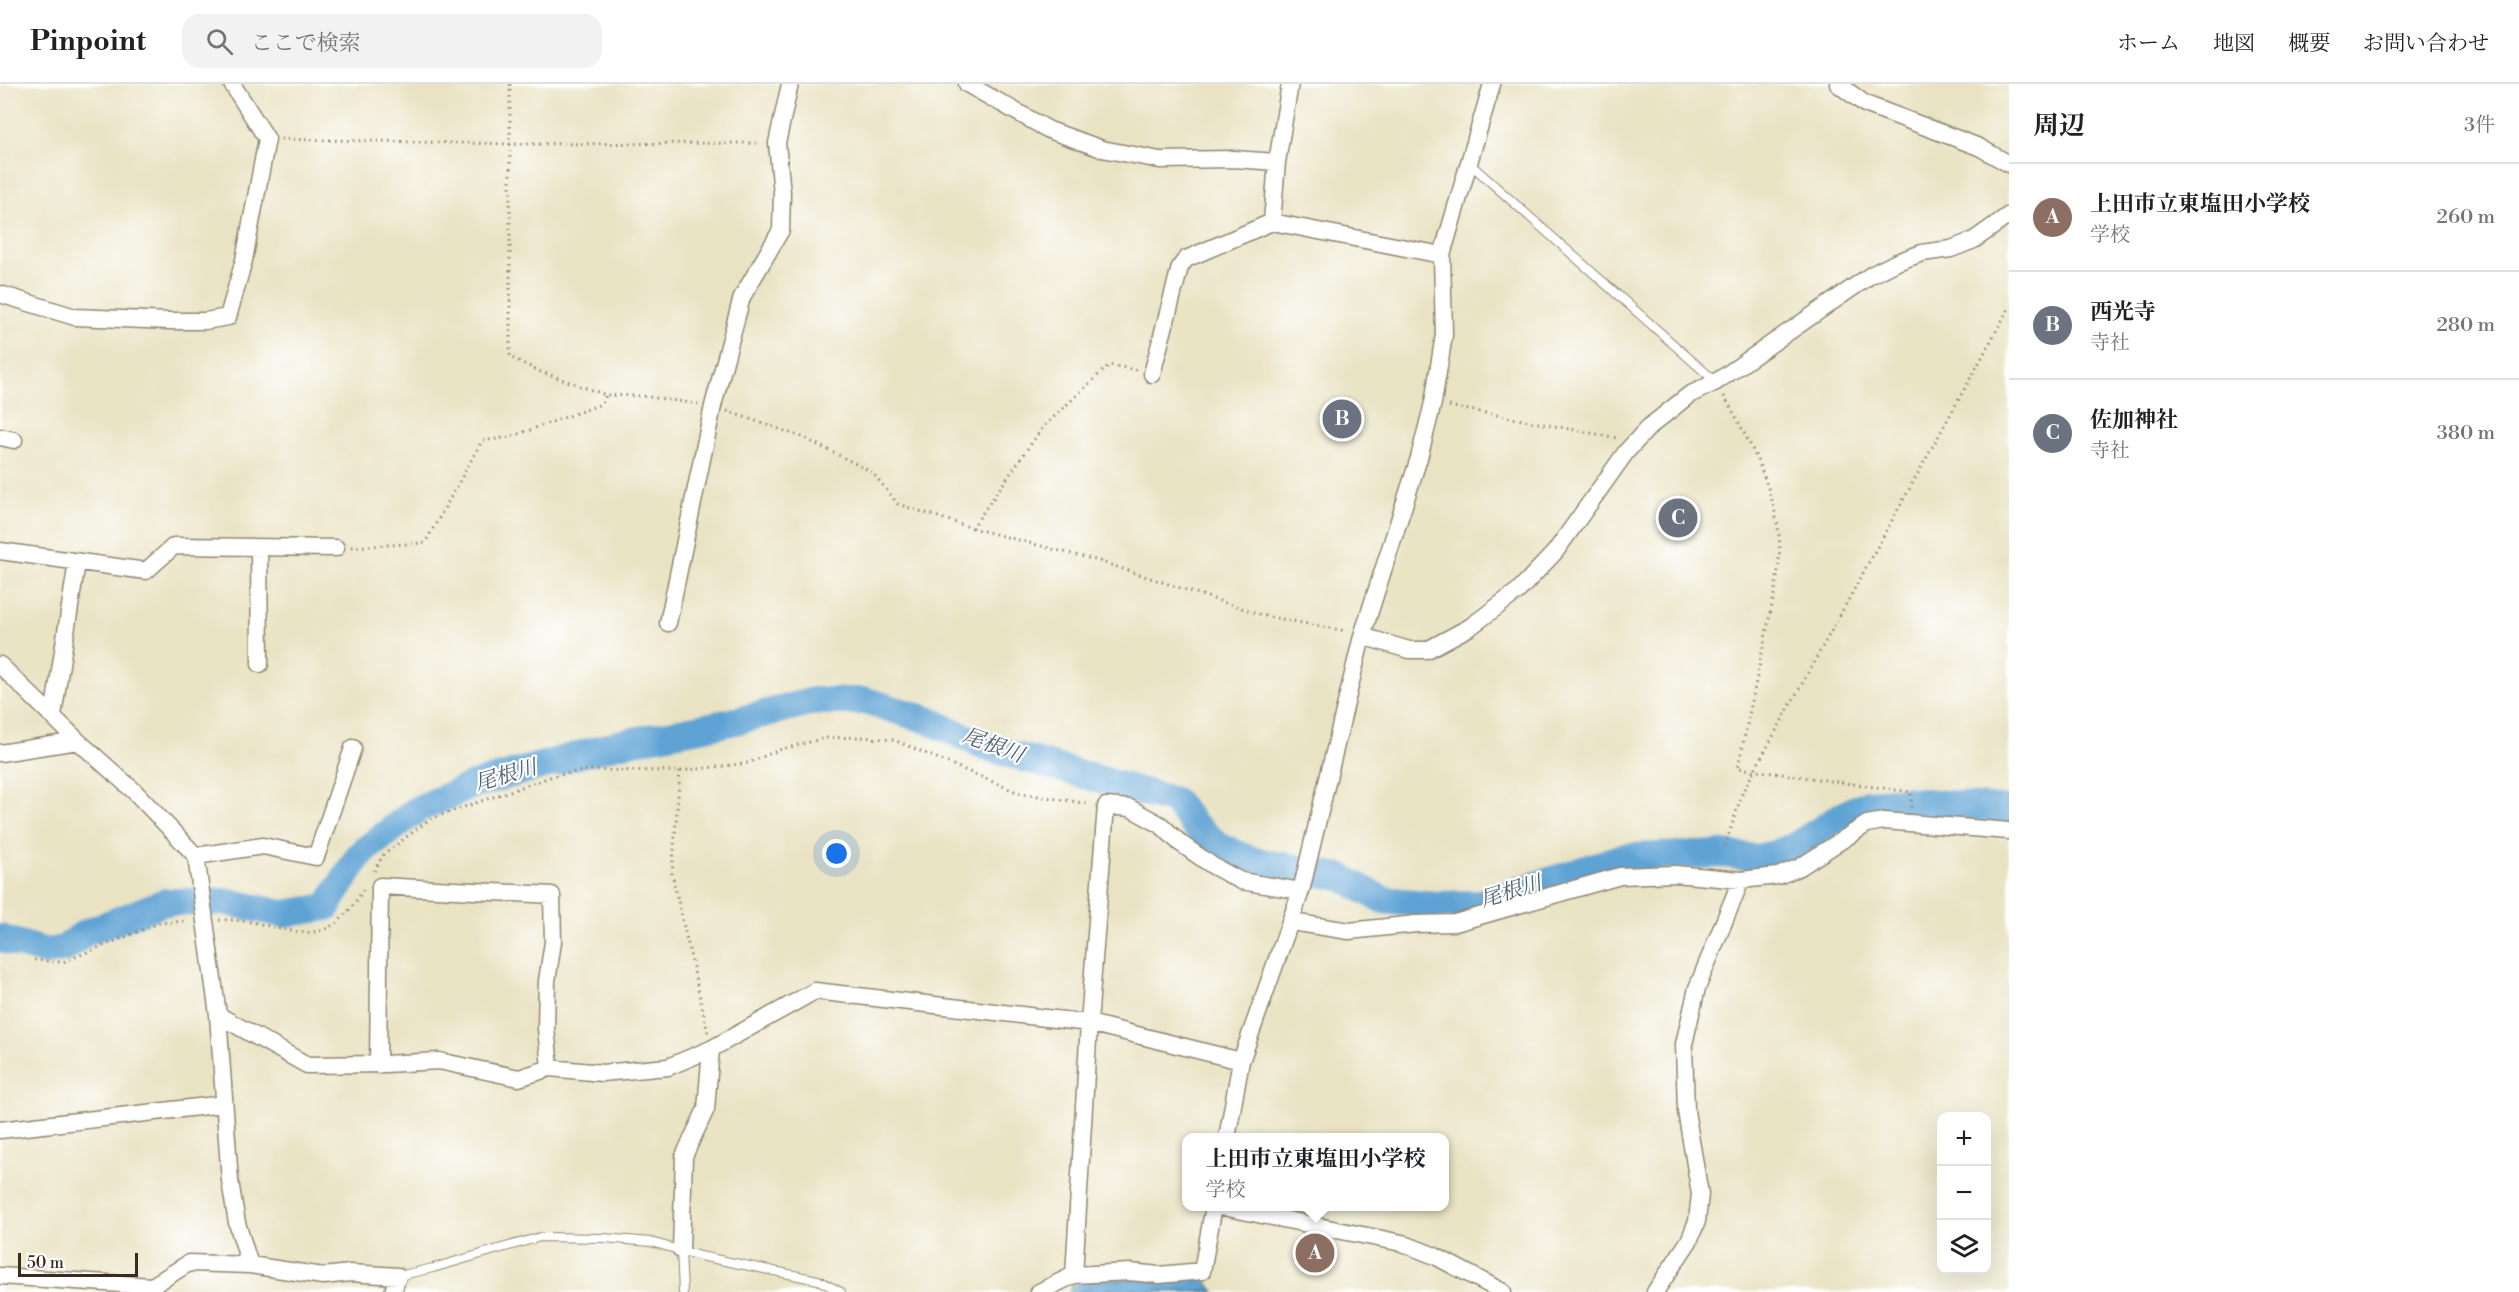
<!DOCTYPE html>
<html lang="ja">
<meta charset="utf-8">
<style>
:root{--surface:#fff;--page:#f2f2f2;--text:#202124;--muted:#757577;--line:#e0e0e0;--accent:#b5179e}
body{margin:0;font-family:"Libre Bodoni","Noto Serif JP",serif;background:var(--page);color:var(--text)}
.controls{position:absolute;right:18px;bottom:18px;display:grid;overflow:hidden;border-radius:12px;box-shadow:0 6px 24px #0002}
.controls button{width:54px;height:54px;display:grid;place-items:center;padding:0;border:0;border-bottom:2px solid var(--line);background:var(--surface);color:var(--text);font:30px sans-serif}
.scale{position:absolute;left:18px;bottom:15px;width:120px;box-sizing:border-box;padding-left:6px;border:3px solid #3b2a1e;border-top:0;font-size:16px;line-height:21px;white-space:nowrap;color:#3b2a1e;-webkit-text-stroke:4px #fff;paint-order:stroke}
.you{position:absolute;left:837px;top:770px;width:21px;height:21px;margin:-15px;border:4px solid #fff;border-radius:50%;background:#1a73e8;box-shadow:0 0 0 9px #1a73e833}
.badge{display:grid;place-items:center;width:39px;height:39px;border-radius:50%;background:var(--accent);color:#fff;font-size:20px;font-weight:700}
.pin{position:absolute;translate:-50% -50%;border:3px solid #fff;box-shadow:0 2px 6px #0006}
.popup{position:absolute;left:1182px;top:1049px;width:267px;height:78px;box-sizing:border-box;display:grid;place-content:center;border-radius:12px;background:var(--surface);filter:drop-shadow(0 2px 4px #0005);font-size:20px;white-space:nowrap;color:var(--muted)}
.popup b{font-size:22px;color:var(--text)}
.popup::after{content:'';position:absolute;left:50%;top:100%;margin-left:-12px;border:12px solid transparent;border-top-color:var(--surface)}
.list{margin:0;padding:0;list-style:none}
h2{display:flex;justify-content:space-between;align-items:center;height:78px;margin:0;padding:0 24px;font-size:26px}
h2 small{font-size:20px;font-weight:400;color:var(--muted)}
.list li{display:grid;grid-template-columns:39px 1fr auto;gap:18px;align-items:center;box-sizing:border-box;height:108px;padding:0 24px;border-top:2px solid var(--line)}
.list b{display:block;font-size:22px;white-space:nowrap}
.list p{margin:0;font-size:20px;white-space:nowrap;color:var(--muted)}
.list em{font-size:20px;font-style:normal;color:var(--muted)}
.icon{flex:none;width:33px;height:33px;fill:none;stroke:currentColor;stroke-width:2;stroke-linecap:round;stroke-linejoin:round}
.map{position:relative;flex:none;width:2009px;height:1208px;overflow:hidden}
header{display:flex;align-items:center;gap:36px;box-sizing:border-box;height:84px;padding:0 30px;background:var(--surface);border-bottom:2px solid var(--line)}
header strong{font-size:28px}
nav{display:flex;gap:33px;margin-inline-start:auto;font-size:21px}
.search{width:420px;height:54px;background:var(--page);display:flex;align-items:center;gap:15px;box-sizing:border-box;padding:0 21px;border-radius:18px;color:var(--muted);font-size:22px}
main{display:flex}
aside{flex:1;background:var(--surface)}
.map>svg:first-child{display:block}
.water{fill:url(#water-waves);stroke:#4d6679;stroke-width:1.5}
.lines{fill:none;stroke-linecap:round;stroke-linejoin:round}
.river{stroke:#5fa3d4;stroke-width:28}
.service-casing{stroke:#928670;stroke-width:10}
.minor-casing{stroke:#928670;stroke-width:19}
.path{stroke:#928670;stroke-width:3;stroke-dasharray:1.5 4.5;stroke-linecap:butt}
.service{stroke:#fff;stroke-width:8}
.minor{stroke:#fff;stroke-width:16}
.labels{text-anchor:middle;dominant-baseline:central;stroke-width:4.5;stroke-linejoin:round;paint-order:stroke}
.water-label{font-size:21px;font-style:italic;fill:#4b6070;stroke:#fff}
</style>
<header>
<strong>Pinpoint</strong>
<div class="search"><svg class="icon" aria-label="search" viewBox="0 0 24 24"><circle cx="10" cy="10" r="6"/><path d="M15 15l6 6"/></svg>ここで検索</div>
<nav><a>ホーム</a><a>地図</a><a>概要</a><a>お問い合わせ</a></nav>
</header>
<main>
<div class="map">
<svg width="2009" height="1208" viewBox="0 0 2009 1208">
<defs>
<pattern id="water-waves" width="16" height="10" patternUnits="userSpaceOnUse" patternTransform="scale(1.5)"><rect width="16" height="10" fill="#5fa3d4"/><path d="M0 5q4-4 8 0t8 0" fill="none" stroke="#5085ab"/></pattern>
</defs>
<rect width="100%" height="100%" fill="#fff"/>
<filter id="ink" filterUnits="userSpaceOnUse"><feTurbulence type="fractalNoise" baseFrequency=".0167" numOctaves="2"/><feDisplacementMap in="SourceGraphic" scale="12" xChannelSelector="R" yChannelSelector="G"/><feConvolveMatrix kernelMatrix="1 2 1 2 8 2 1 2 1" color-interpolation-filters="sRGB"/></filter>
<filter id="wash" filterUnits="userSpaceOnUse"><feTurbulence type="fractalNoise" baseFrequency=".008" numOctaves="4" result="noise"/><feDisplacementMap in="SourceGraphic" scale="24" xChannelSelector="R" yChannelSelector="G"/><feGaussianBlur stdDeviation="1.35" result="paint"/><feColorMatrix in="noise" values="0 0 0 0 0 0 0 0 0 0 0 0 0 0 0 0 0 1.4 0 .05"/><feComposite in="paint" operator="in"/></filter>
<g filter="url(#wash)">
<rect width="100%" height="100%" fill="#e9e3c3"/>
<path class="water" d="M1196 1193 1206 1196 1215 1208H1069L1072 1202 1088 1196Z"/>
<g class="lines">
<path class="river" d="M0 854 46 868 64 865 85 849 165 818H228L283 830 327 823 358 773 366 765 418 725 473 701 618 660 736 637 813 617H866L928 636 989 664 1175 717 1193 740 1219 762 1251 776 1341 793 1383 816 1437 821 1477 820 1623 773 1723 770 1757 774 1775 770 1797 761 1841 732 1868 719 1903 716 2009 726"/>
</g>
</g>
<g filter="url(#ink)">
<g class="lines">
<g class="service-casing">
<path id="service" d="M1469 79 1716 298
M681 1166 683 1208
M398 1192 433 1184 540 1153 604 1154 651 1158 700 1172 818 1196 841 1208"/>
</g>
<g class="minor-casing">
<path id="minor" d="M967 0 1049 46 1102 65 1160 76 1234 75 1277 78
M1290 0 1277 78 1272 138 1442 171
M1838 0 1865 20 1979 63 2009 80
M0 210 75 233 169 237H205L228 233 244 176 267 55 232 0
M1152 290 1180 183 1186 175 1272 138
M0 353 14 356
M259 465 260 580
M0 467 146 487 174 462 336 464
M668 539 713 322 742 213 781 146 782 109 777 59 790 0
M1362 552 1409 566H1427L1470 543 1518 507 1555 468 1626 368 1649 343 1689 311 1716 298 1871 191 1897 178 1922 169 1951 165 1974 156 2009 131
M0 581 78 657 135 708 196 772 218 931 230 1097 237 1139 250 1181
M53 631 77 478
M0 669 78 657
M196 772 263 762 316 773 353 664
M1292 838 1349 847 1416 840 1455 839 1620 792 1675 790 1741 796 1778 792 1800 783 1867 740 1884 737 2009 747
M218 931 307 981 385 980 439 977 519 994 550 984 602 989 668 983 711 965 815 907 1089 939 1241 977
M378 981 380 802 552 811 553 858 547 897 546 944 550 984
M0 1046 224 1020
M1227 1054 1241 977 1301 807 1362 552 1419 374 1433 319 1444 251 1442 171 1492 0
M1218 1122 1402 1159 1435 1172 1503 1208
M681 1166 684 1072 706 1025 711 965
M1074 1191 1089 939 1106 722 1130 724 1161 741 1180 759 1213 782 1241 797 1301 807
M0 1192 152 1202 189 1179 250 1181 323 1192 350 1189 398 1192 393 1208
M1039 1208 1074 1191 1130 1188 1159 1191 1202 1187 1214 1122
M1655 1208 1689 1157 1697 1137 1700 1110 1686 1027 1684 960 1697 904 1741 796"/>
</g>
<path class="path" d="M510 0V273L541 288 606 311 642 312 698 320
M281 55 510 60 761 59
M1724 312C1748 354 1773 401 1779 451 1781 469 1778 488 1775 506L1738 684 1911 708V725
M1449 322 1617 354
M727 327 802 353 872 388 898 420 972 444 1099 477 1265 532 1346 547
M972 444 1043 343 1109 281 1136 286
M351 463 425 459 482 357 510 353 602 320 606 311
M680 687 672 790 708 949
M1725 762 1743 707 2009 224
M374 787 384 770 430 735 553 692 587 686 680 687 748 679 779 666 825 654 861 653 894 656 1019 709 1090 720
M219 836C282 832 319 882 363 806
M34 876 63 878 159 839 188 837"/>
<use href="#service" class="service"/>
<use href="#minor" class="minor"/>
</g>
</g>
<g class="labels">
<g class="water-label">
<text transform="translate(993 662) rotate(20)">尾根川</text>
<text transform="translate(506 692) rotate(-16)">尾根川</text>
<text transform="translate(1511 808) rotate(-17)">尾根川</text>
</g>
</g>
</svg>
<div class="controls">
<button>+</button>
<button>−</button>
<button><svg class="icon" aria-label="layers" viewBox="0 0 24 24"><path d="M12 4l9 5-9 5-9-5zM3 14l9 5 9-5"/></svg></button>
</div>
<div class="scale">50 m</div>
<div class="you"></div>
<div class="pin badge" style="left:1315px;top:1169px;background:#8d6e63">A</div>
<div class="popup"><b>上田市立東塩田小学校</b>学校</div>
<div class="pin badge" style="left:1342px;top:335px;background:#6b7280">B</div>
<div class="pin badge" style="left:1678px;top:434px;background:#6b7280">C</div>
</div>
<aside>
<h2>周辺<small>3件</small></h2>
<ul class="list">
<li><span class="badge" style="background:#8d6e63">A</span><div><b>上田市立東塩田小学校</b><p>学校</p></div><em>260 m</em></li>
<li><span class="badge" style="background:#6b7280">B</span><div><b>西光寺</b><p>寺社</p></div><em>280 m</em></li>
<li><span class="badge" style="background:#6b7280">C</span><div><b>佐加神社</b><p>寺社</p></div><em>380 m</em></li>
</ul>
</aside>
</main>
